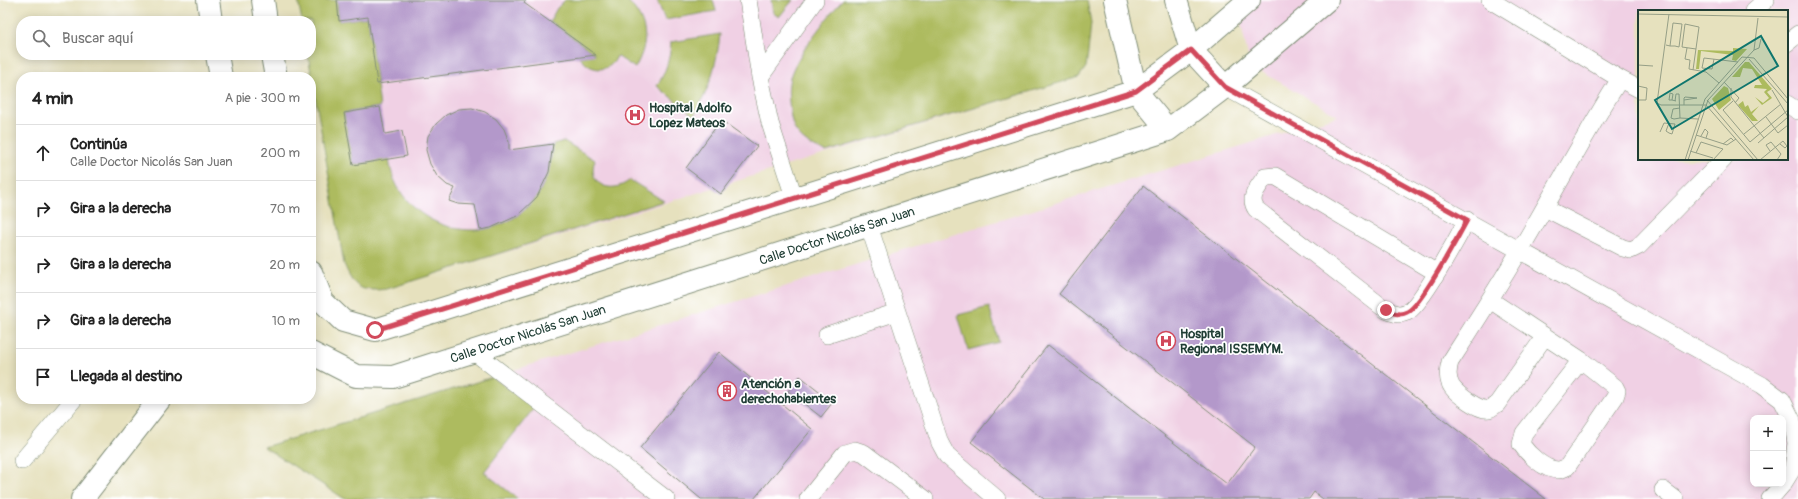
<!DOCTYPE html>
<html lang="es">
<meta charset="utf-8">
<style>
:root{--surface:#fff;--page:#f6f6f6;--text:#222;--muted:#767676;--line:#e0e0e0}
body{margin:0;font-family:Pangolin,sans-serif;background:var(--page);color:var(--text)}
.controls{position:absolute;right:12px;bottom:12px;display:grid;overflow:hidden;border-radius:8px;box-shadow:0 2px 10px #0003}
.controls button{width:36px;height:36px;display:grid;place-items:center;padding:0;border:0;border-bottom:1px solid var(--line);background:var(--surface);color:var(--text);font:20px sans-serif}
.stop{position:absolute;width:12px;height:12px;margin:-9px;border:3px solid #d1495b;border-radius:50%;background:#fff}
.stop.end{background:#d1495b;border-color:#fff;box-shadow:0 1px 4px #0008}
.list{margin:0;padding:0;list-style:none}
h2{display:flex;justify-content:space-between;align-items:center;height:52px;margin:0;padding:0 16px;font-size:17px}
h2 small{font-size:13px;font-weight:400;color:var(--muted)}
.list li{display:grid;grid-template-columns:26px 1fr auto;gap:12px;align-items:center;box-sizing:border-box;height:56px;padding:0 16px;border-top:1px solid var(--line)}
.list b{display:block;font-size:15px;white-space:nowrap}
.list p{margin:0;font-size:13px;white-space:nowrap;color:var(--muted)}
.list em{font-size:13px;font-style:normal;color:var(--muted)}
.icon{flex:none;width:22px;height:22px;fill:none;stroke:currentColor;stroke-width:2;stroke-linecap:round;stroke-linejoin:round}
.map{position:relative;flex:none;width:1798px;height:499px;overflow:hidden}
.search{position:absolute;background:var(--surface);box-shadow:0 2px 10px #0003;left:16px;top:16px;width:300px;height:44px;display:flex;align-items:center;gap:10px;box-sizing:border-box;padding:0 14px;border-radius:16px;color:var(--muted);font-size:15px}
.panel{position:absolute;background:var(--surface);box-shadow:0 2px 10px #0003;left:16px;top:72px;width:300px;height:332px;border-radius:16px}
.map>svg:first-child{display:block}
.built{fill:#f0d0e4;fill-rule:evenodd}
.green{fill:#adbb5e;stroke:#667c49}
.building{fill:#b398ca}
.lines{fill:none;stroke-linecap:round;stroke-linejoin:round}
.lane-casing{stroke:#828f79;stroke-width:18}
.street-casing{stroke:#828f79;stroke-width:24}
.lane{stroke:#fff;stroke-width:17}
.street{stroke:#fff;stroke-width:22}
.route{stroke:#d1495b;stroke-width:5}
.labels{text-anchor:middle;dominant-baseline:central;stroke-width:3.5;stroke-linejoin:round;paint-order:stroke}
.poi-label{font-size:13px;font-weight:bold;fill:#1f3d34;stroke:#fff;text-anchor:start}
.street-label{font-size:13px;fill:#1f3d34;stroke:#fff}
.inset-road{fill:none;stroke:#969f87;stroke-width:1}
.view{fill:#0f766e;fill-opacity:0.15;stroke:#0f766e;stroke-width:2}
.inset-edge{fill:none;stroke:#1f3d34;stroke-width:2}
</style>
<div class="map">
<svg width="1798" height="499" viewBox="0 0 1798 499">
<rect width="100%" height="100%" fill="#fff"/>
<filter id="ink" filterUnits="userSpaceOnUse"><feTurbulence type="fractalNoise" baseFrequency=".025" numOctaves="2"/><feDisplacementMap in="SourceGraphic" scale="8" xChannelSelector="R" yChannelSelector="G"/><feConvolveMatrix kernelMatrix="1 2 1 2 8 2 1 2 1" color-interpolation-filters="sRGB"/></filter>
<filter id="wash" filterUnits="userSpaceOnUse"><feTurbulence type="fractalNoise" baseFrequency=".012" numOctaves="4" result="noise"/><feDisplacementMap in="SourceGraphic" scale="16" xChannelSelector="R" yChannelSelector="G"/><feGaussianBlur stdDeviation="0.9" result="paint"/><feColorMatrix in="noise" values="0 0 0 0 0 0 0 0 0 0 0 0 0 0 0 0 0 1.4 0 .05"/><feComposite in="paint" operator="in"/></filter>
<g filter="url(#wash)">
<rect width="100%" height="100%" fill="#e6e1be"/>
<path class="built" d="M299 0H1087L1091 23 1086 67 1079 77 730 183 721 194 713 188 387 289 368 291 352 281 344 264 311 55V21Z
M1236 0H1798V499H345L264 447 1338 116 1250 65ZM1639 11H1787V159H1639ZM1753 418H1783V484H1753Z"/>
<path class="green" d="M298 0H337L339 21 368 17 380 107 344 113 353 165 389 158C395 222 478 254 525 209 529 205 534 201 537 196 548 178 550 164 553 144L564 141 595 160C586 184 611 196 630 180L664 201 387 289C360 292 355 289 344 264L308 55H311V21H302Z
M565 0H627C648 22 650 41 635 68L617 56C610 74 589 72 580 57L595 54 550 21 557 8Z
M657 0H713L716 11 665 20Z
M771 0H793L779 17 773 13Z
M843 0H1087L1091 23 1088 52 1086 67 1079 77 826 152C816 148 805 143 798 134 793 129 791 118 790 111 789 101 787 89 790 78 794 59 829 14 843 0Z
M720 34C717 65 709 89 694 116L657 86C666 72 670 58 671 42Z
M989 307 999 342 968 350 958 315Z
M493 377 534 408 484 472 518 499H345L264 447Z"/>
<g id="blocks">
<path class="building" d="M337 0H526L524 3 596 55 377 84 368 17 339 21Z
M380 107 385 134 402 131 407 156 353 165 344 113Z
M472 108 485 112 496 119 504 129 509 142V150L553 144 549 172 537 197 517 216 491 228 480 230 475 205 458 204 449 201 455 188 447 185 437 176 430 164 426 150 428 136 436 124 446 115 459 109Z
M721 120 757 146 721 194 686 168Z
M1143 186 1546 499H1323L1314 492 1309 499H1044L971 442 1048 345 1227 484 1255 447 1059 294Z
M719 352 812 429 754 499H701L640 448Z
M800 376 833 402 821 417 788 391Z"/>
</g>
</g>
<g filter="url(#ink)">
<use href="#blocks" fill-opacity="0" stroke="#828f79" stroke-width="1"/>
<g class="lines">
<g class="lane-casing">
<path id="lane" d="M748 0 760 77 770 123 794 197
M1490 0 1620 79
M1753 11 1766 0
M1787 43 1798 34
M760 77 815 0
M1225 87 1762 385 1782 400 1792 420 1796 443 1793 468 1783 484
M1787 104 1798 111
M1545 208 1623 248 1631 250 1639 246 1724 159
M869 226 940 443 947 456 997 499
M1437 273 1275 176 1265 177C1258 188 1248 197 1256 209L1386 310C1394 313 1398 316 1407 312 1420 307 1458 237 1467 220
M1490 300 1581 360 1615 387 1617 391 1615 397 1567 467C1564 468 1561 470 1558 470 1544 470 1528 454 1521 444L1524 433 1581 360
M827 335 897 312
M1545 336 1497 404C1495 405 1492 408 1489 409 1480 412 1457 394 1452 387 1447 380 1448 369 1450 362 1483 311 1515 260 1545 207 1570 164 1593 121 1620 79L1639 89
M473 351 666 499
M22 461 74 399
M1663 490 1675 499
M808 499 845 453 855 450 864 453 925 499
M1770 499 1783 484"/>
</g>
<g class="street-casing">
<path id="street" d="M208 0 211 21
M263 0 266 21
M1115 0 1136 91 1168 130
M1176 0 1191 50 1225 87
M217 55 221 77
M272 55 276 77
M311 272 323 302 343 321 375 330 1136 91 1191 50 1249 0
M311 353 356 376 393 377 1168 130 1225 87 1327 0
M82 499 160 399"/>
</g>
<use href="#lane" class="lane"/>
<use href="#street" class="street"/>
</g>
</g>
<g class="lines" filter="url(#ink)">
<path class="route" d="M375 330 1136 91 1191 50 1225 87 1467 220C1458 237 1420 307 1407 312 1399 316 1394 313 1386 310"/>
</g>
<defs>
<g id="hospital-ring" transform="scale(1)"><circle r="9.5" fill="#fff" stroke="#d1495b" stroke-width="1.5"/><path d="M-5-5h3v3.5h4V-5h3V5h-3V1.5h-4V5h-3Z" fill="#d1495b"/></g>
<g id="building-ring" transform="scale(1)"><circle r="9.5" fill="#fff" stroke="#d1495b" stroke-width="1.5"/><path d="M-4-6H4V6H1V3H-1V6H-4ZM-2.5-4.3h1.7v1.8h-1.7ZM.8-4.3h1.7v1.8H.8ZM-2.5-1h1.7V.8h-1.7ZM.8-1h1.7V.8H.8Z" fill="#d1495b"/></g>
</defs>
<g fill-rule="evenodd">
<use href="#hospital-ring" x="635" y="115"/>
<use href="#hospital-ring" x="1166" y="341"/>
<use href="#building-ring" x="727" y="391"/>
</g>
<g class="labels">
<g class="poi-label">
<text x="649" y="108">Hospital Adolfo<tspan x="649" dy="15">Lopez Mateos</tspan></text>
<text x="1180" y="334">Hospital<tspan x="1180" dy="15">Regional ISSEMYM.</tspan></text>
<text x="741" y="384">Atención a<tspan x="741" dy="15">derechohabientes</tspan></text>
</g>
<g class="street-label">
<text transform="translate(837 236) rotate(-18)">Calle Doctor Nicolás San Juan</text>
<text transform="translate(528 334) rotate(-18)">Calle Doctor Nicolás San Juan</text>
</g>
</g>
<g transform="translate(1638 10)">
<rect width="150" height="150" fill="#e6e1be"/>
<path d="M95 38 109 39 98 51 94 50 95 45 63 41 61 59H58L60 40 95 41ZM107 52H111L134 79 129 82 134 88 124 95 117 87 125 93 131 88 126 82 129 79 116 78 117 75H124L114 59 105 58 102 67H94ZM86 76 90 78 93 90 81 100 74 89ZM105 91 107 97 110 95 113 102 121 96 114 104 120 111H114L100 95Z" fill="#adbb5e"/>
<path class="inset-road" d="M0 4 150 7M31 4 19 93 23 95H68L116 150M28 35 32 36H37L41 37 44 14 35 13 32 36M49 38 47 49 52 50 51 59 68 62 81 73M116 40 121 38 123 29M76 49 74 59 64 58 66 48 100 52M111 49 150 94M0 55 15 56M55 60 61 17 47 14 44 37 58 39M86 72 101 88 97 93M0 76 9 78 8 90H0M93 78V87L126 128M34 90 35 84 32 83 31 90H34L38 91M46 90 59 88 47 87 46 88V95M69 90 120 150M95 91 85 100 112 132 150 100M128 107 140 123 150 115M42 108 60 109M36 109 42 108 41 84H38L37 91M36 109 33 108 35 99 42 98M31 113 28 121 31 123M22 122 26 113 37 114 34 124 31 123M106 124 143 94M58 125 89 135 98 129M63 126 67 119 70 122 68 128M120 133 150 107 134 80M85 134 93 128 96 131M52 141 75 148M132 141 128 135 133 132 143 144 139 150M58 143 63 132 85 139 75 150M47 150 67 89 104 47 116 48 150 89M50 150 70 90 116 40 120 8M122 150 145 131 149 136 147 138 142 134"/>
<path class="view" d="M123 26 140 56 34 119 17 90Z"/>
<rect width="150" height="150" class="inset-edge"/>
</g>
</svg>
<div class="controls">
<button>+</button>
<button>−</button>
</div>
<div class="stop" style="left:375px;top:330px"></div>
<div class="stop end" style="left:1386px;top:310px"></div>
<div class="search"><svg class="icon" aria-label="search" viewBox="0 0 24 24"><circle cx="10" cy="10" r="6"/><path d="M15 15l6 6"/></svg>Buscar aquí</div>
<section class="panel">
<h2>4 min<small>A pie · 300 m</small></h2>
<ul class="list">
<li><svg class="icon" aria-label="ahead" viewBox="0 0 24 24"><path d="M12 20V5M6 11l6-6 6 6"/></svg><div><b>Continúa</b><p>Calle Doctor Nicolás San Juan</p></div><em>200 m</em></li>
<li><svg class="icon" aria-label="right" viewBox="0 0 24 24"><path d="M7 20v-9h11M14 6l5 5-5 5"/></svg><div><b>Gira a la derecha</b></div><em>70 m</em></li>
<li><svg class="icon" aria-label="right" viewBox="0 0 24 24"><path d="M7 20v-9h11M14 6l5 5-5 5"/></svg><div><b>Gira a la derecha</b></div><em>20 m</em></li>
<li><svg class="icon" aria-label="right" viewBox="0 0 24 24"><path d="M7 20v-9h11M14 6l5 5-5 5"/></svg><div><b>Gira a la derecha</b></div><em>10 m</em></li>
<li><svg class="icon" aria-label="arrive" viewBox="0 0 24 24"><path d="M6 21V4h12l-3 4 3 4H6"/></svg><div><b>Llegada al destino</b></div></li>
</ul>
</section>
</div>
